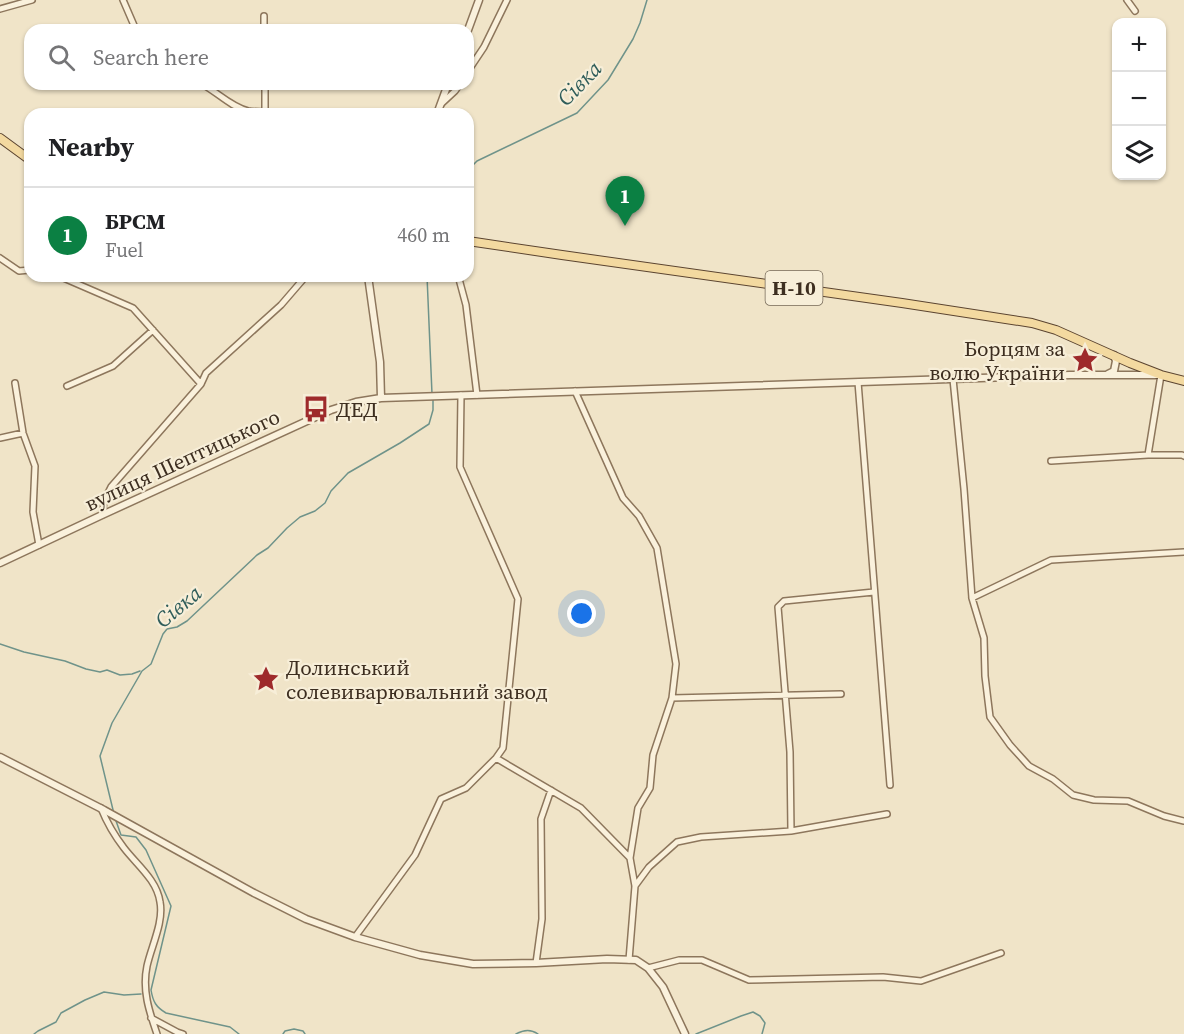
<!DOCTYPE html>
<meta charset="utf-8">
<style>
:root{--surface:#fff;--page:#f2f2f2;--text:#202124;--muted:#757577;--line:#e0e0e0;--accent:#0b8043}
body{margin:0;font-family:"Source Serif 4",serif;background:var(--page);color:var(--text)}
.controls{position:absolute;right:18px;top:18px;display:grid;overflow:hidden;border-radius:12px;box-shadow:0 2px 4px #0004}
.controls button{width:54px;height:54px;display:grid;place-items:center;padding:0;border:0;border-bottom:2px solid var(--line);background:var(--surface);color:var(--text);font:30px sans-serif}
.you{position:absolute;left:582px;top:614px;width:21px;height:21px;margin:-15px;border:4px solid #fff;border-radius:50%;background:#1a73e8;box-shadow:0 0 0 9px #1a73e833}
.badge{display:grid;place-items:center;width:39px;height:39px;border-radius:50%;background:var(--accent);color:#fff;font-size:20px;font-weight:700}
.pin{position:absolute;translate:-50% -50px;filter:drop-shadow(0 2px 3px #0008)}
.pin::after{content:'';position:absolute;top:32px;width:21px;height:18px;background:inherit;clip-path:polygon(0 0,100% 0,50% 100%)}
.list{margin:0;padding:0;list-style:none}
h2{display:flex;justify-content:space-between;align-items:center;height:78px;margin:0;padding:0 24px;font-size:26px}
h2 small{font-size:20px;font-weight:400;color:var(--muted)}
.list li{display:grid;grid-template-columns:39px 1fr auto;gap:18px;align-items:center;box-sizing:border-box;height:96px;padding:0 24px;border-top:2px solid var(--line)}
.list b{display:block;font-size:22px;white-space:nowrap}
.list p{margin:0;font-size:20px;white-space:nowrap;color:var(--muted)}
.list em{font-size:20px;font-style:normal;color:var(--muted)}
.icon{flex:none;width:33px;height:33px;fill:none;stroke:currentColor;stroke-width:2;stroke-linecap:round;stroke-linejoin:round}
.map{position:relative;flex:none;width:1184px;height:1034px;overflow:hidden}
.search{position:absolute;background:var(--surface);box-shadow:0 2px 4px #0004;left:24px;top:24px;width:450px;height:66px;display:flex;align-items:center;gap:15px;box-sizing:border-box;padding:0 21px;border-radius:18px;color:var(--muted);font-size:22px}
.panel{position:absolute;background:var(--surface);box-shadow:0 2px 4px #0004;left:24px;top:108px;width:450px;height:174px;border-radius:18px}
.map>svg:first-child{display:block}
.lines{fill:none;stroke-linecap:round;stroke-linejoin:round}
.stream{stroke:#6f938a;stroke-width:1.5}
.minor-casing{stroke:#8d765c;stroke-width:8}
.tertiary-casing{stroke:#8d765c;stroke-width:9}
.primary-casing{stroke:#5b4430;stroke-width:10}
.minor{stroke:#faf1dc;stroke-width:5}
.tertiary{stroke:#faf1dc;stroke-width:6}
.primary{stroke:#f3d9a0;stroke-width:8}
.labels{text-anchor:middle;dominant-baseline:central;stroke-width:4.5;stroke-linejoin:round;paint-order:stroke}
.shield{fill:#f7eed8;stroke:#756857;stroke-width:1.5}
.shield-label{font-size:20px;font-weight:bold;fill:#3d2e20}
.poi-label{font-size:21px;fill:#3d2e20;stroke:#f7eed8;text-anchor:start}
.street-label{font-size:21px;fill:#3d2e20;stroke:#f7eed8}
.water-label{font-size:22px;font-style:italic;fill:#2f5d5a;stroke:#f7eed8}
</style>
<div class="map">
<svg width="1184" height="1034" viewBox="0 0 1184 1034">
<rect width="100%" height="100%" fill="#f0e4c8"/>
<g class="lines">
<path class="stream" d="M468 170 477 161 577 113 608 80 633 39 640 23 647 0
M427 276 432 394
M0 644 24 652 65 661 86 669 100 672 107 670 120 675 132 674 140 671
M114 814 100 756 112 723 142 671 151 664 163 634 167 629 177 627 187 621 257 555 268 548 287 528 300 517 315 511 325 503 331 491 348 473 400 443 429 424 433 410V398
M115 818 121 835 136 837 146 850 171 906 151 990C153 1002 156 1007 166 1013L230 1027 239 1034
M34 1034 38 1031 56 1022 61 1013 85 1000 104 992 124 995 141 994
M283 1034 285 1031 294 1029 303 1031 305 1034
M516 1034C523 1030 531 1029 538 1034
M696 1034 741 1016 753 1012 760 1016 765 1023 762 1034"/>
<g class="minor-casing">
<path id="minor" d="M123 0 136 30
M1127 0 1135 11
M0 9 32 0
M264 16V30
M468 71 484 47 507 0
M202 84C217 92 231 107 248 111 261 113 275 111 288 114
M265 84V111
M441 104 455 91 460 84
M0 258 19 271 30 270
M59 276 133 308 201 384
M459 279 466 305 477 395
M953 379 964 489 972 598 984 638 985 676 990 717 1010 745 1029 766 1053 779 1073 795 1094 800 1128 801 1164 816 1184 821
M858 382 890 785
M15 383 23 433 35 466 33 512 39 545
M67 386 113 366 153 330
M575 391 623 498 639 516 657 548 676 664 672 698 653 755 650 788 638 808 630 858 635 886 629 960
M0 438 23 433
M1148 455 1161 375
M1051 461 1148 455H1182L1184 456
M102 515 104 501 111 487 201 384 206 373 281 305 306 276
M972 598 1051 560 1184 552
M672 698 841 694
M496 758 581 808 630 858
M101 808C107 823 114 835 124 848 137 865 157 880 160 902 164 922 151 947 147 966 142 990 149 1011 157 1034
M791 831 790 752 778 607 784 601 874 592
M635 886 649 867 677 842 701 837 791 831 887 814
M355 937 415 855 441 799 466 788 496 758 503 748 518 599 460 467 461 395
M536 963 542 919 541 819 551 790
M648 968 679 960H702L749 980 883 977 921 981 1001 953
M151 1018 177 1032 183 1034"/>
</g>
<g class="tertiary-casing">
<path id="tertiary" d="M468 30 479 0
M437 114 448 84
M368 276 380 362 381 398
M1108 374 1114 371 1116 361 1114 355
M0 563 102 515 331 410 356 402 381 398 1070 375H1158
M0 757 104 810 254 893 306 919 355 937 420 955 473 964 536 963 607 959 636 960 648 968 663 987 685 1034"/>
</g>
<g class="primary-casing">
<path id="primary" d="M0 138 30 160
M468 241 562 255 902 303 1032 323 1056 330 1130 363 1161 375 1184 381"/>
</g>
<use href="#minor" class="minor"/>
<use href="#tertiary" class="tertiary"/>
<use href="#primary" class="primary"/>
</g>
<defs>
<g id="sight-bare" transform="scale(2.07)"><path d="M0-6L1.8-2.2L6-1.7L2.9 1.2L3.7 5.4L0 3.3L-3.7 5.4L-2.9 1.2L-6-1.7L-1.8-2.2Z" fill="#9e2a2b" stroke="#f7eed8" stroke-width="2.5" paint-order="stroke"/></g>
<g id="bus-bare" transform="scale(2.07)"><path d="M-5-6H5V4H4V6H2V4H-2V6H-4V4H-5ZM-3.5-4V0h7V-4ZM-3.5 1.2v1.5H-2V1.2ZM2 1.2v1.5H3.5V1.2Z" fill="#9e2a2b" stroke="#f7eed8" stroke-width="2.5" paint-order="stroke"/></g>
</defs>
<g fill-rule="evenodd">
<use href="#sight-bare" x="1085" y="360"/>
<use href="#bus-bare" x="316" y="409"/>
<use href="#sight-bare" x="266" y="679"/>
</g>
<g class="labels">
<rect class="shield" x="765.5" y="271" width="57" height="34" rx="4.5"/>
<g class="shield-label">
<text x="794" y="288">Н-10</text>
</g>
<g class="poi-label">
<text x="1065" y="348" text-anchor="end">Борцям за<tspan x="1065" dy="24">волю України</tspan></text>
<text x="336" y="409">ДЕД</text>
<text x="286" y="667">Долинський<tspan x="286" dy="24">солевиварювальний завод</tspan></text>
</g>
<g class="street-label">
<text transform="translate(182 460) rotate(-25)">вулиця Шептицького</text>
</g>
<g class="water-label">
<text transform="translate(579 83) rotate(-46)">Сівка</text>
<text transform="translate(178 606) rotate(-40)">Сівка</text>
</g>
</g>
</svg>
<div class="controls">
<button>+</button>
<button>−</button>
<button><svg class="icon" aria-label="layers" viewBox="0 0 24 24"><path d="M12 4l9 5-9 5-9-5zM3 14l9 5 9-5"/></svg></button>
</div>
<div class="you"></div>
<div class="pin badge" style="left:625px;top:226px">1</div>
<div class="search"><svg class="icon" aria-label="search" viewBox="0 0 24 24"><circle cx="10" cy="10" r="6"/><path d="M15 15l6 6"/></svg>Search here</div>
<section class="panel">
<h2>Nearby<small></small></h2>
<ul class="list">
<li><span class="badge">1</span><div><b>БРСМ</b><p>Fuel</p></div><em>460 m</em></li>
</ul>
</section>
</div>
